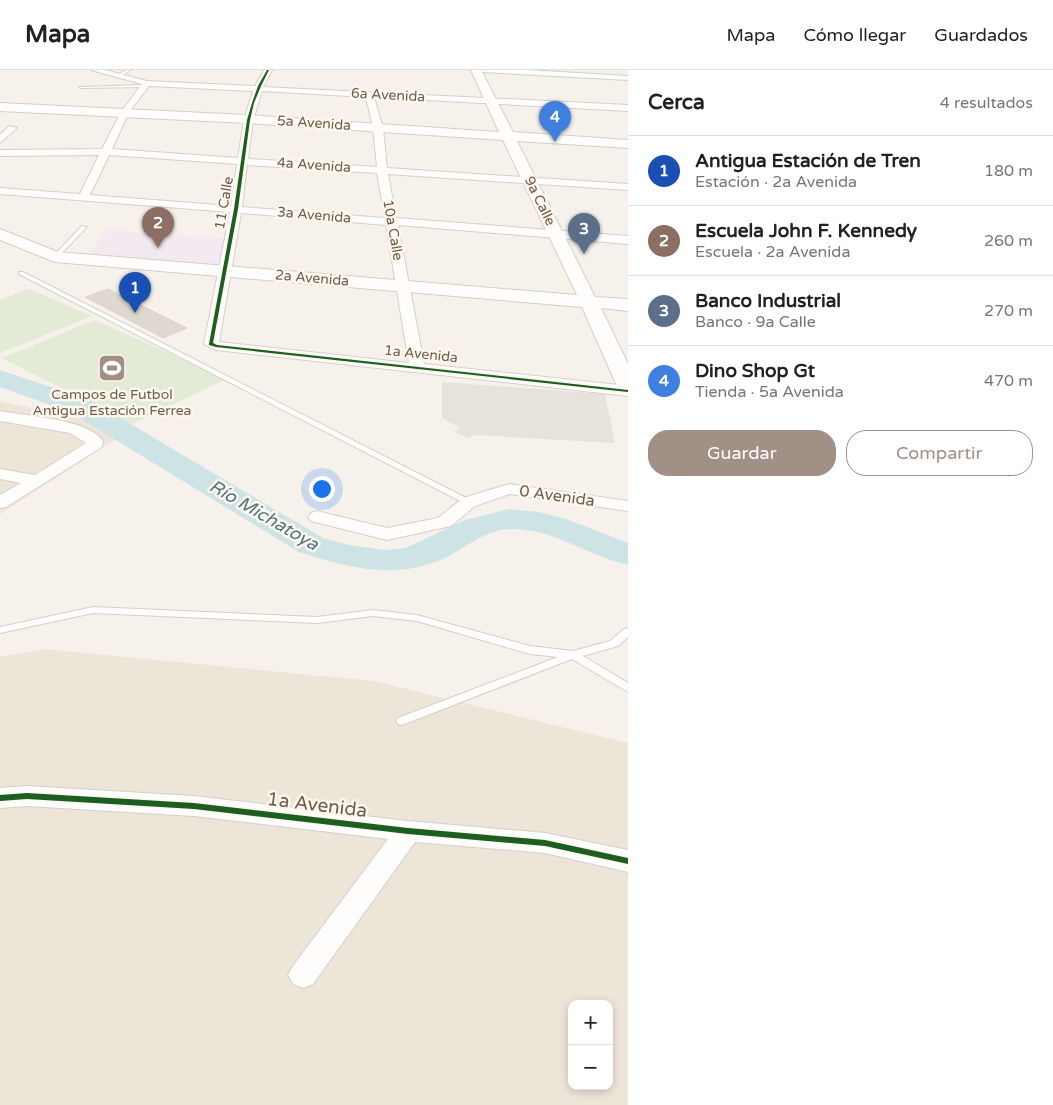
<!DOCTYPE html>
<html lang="es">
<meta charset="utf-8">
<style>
:root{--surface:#fff;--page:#f2f2f2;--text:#222;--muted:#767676;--line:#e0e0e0;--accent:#a09085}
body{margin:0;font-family:"Varela Round",sans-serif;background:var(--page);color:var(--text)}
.controls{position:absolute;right:15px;bottom:15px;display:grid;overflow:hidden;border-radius:10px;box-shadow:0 2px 8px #0003}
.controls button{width:45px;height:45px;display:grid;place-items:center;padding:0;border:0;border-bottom:1px solid var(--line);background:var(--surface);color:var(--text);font:25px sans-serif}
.you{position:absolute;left:321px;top:418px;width:18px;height:18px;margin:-12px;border:4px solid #fff;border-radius:50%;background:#1a73e8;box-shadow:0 0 0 8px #1a73e833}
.badge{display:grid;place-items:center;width:32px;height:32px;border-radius:50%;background:var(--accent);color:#fff;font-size:16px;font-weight:700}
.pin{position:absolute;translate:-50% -41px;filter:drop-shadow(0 1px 2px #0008)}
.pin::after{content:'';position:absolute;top:26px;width:18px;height:15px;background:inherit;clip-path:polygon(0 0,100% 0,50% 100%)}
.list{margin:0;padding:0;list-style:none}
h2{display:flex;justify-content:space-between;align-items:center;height:65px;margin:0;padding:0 20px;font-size:21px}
h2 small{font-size:16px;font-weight:400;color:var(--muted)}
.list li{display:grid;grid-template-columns:32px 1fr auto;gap:15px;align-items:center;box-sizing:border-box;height:70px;padding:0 20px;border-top:1px solid var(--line)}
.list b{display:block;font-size:19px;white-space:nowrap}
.list p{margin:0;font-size:16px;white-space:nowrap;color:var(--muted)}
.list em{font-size:16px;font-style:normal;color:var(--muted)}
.actions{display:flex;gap:10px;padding:15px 20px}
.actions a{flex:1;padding:11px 0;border:1px solid var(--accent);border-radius:20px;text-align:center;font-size:18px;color:var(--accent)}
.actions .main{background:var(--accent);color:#fff}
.map{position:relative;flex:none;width:628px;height:1035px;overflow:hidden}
header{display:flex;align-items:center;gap:30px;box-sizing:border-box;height:70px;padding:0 25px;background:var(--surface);border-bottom:1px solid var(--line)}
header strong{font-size:24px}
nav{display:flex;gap:28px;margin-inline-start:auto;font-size:18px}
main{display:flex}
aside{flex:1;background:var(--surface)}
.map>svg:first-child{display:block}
.residential{fill:#eee5d9;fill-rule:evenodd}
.industrial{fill:#e8e2dc}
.education{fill:#f3eaf1}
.green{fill:#e3ebd7}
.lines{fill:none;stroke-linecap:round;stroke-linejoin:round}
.river{fill:#cee3e5;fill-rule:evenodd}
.building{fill:#dfd8d1;stroke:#ded5ce}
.lane-casing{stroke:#d5cfc9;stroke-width:2}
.street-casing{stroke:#d5cfc9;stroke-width:2}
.secondary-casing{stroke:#d5cec8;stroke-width:2}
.lane{fill:#fefdfc;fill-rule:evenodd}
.street{fill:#fefdfc;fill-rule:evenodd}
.secondary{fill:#fefdfc;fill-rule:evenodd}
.cycleway-casing{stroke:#fdf7ed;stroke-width:3}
.cycleway{fill:#1b5e20;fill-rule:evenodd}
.labels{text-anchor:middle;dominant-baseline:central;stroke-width:5;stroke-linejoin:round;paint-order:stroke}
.far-street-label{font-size:14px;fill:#715b4e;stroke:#fdf7ed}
.far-poi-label{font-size:14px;fill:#715b4e;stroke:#fdf7ed}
.street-label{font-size:16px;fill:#715b4e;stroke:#fdf7ed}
.water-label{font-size:18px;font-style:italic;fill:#4a7882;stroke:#fdf7ed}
.near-street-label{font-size:19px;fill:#715b4e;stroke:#fdf7ed}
</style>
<header>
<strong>Mapa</strong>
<nav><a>Mapa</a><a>Cómo llegar</a><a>Guardados</a></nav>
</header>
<main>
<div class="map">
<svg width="628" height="1035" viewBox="0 0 628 1035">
<rect width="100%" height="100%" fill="#f6f2eb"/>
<path class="residential" d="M0 331 85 350 116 369 0 444Z
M43 579 374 611 628 673V1035H0V587ZM572 934H609V1016H572Z"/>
<path class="industrial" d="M442 312 605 324 615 373 475 365 468 368 455 362 460 358 442 348Z"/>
<path class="education" d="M107 160 224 169 220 198 87 187Z"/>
<path class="green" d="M29 219 92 246 0 283V230Z
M95 250 226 309 132 354 2 288Z"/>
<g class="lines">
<path class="river" d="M0 300 90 330 323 468 349 475 385 480 406 478 465 450 509 439 539 442 566 449 628 473V495C588 486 551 457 509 459 486 460 466 477 447 487 398 511 348 498 299 482L70 342 0 317Z"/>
</g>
<path class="building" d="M108 219 187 258 163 268 85 227Z"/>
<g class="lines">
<g class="lane-casing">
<path id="lane" d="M126 0H131L119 7 116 6Z
M144 15 145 17 81 18 79 17Z
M82 156 87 157 57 188H53V186Z
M19 202H23L474 432 469 435 466 434 19 204Z
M93 537 317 547 373 540 417 545 530 576 573 581 610 571 624 559 628 558V567L618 576 583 586 628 613V622L572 589 402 655 398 654 396 651 398 648 558 587 530 584 417 551 373 546 317 553 93 543 0 563V557Z"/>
</g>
<g class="street-casing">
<path id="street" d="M91 0H105L147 11 255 16 264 0H272L263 17 628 35V41L374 27 383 58 387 98 628 114V120L388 104 396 148 628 166V174L398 155 424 294 628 316V326L216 280 204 274 230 142 0 124V118L80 124 99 85 0 86V80L102 79 121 42 142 14ZM149 16 253 21 244 50 238 88 112 79 129 42ZM262 21 366 27 373 58 377 97 248 89 253 50ZM109 85 237 94 231 136 90 125ZM247 95 377 103 385 148 242 137ZM241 143 386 155 409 293 219 272Z
M479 0H527L628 6V10L483 2Z
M9 56 17 58 0 73V65Z
M0 341C26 346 88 349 103 371L102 377 6 437 0 438V425L21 413 0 409V399L35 405 86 373 70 363 0 351Z
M509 414 628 431V441L510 424 475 436 451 456 387 470 311 451 308 447 311 443 317 441 387 458 438 448 463 428Z
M27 716 194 726 408 751 545 763 628 780V802L545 783 415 772 313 914 303 918 293 914 288 905 293 896 388 769 194 746 27 736 0 738V718Z"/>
</g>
<g class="secondary-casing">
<path id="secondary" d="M471 0H481L513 62 628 70V78L517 71 595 227 628 229V241L601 238 628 294V322L621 320 617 316 582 237 55 192 0 170V159L58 182 577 225 503 70 247 53 0 41V33L247 45 499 62Z"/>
</g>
<use href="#lane" class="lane"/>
<use href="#street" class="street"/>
<use href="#secondary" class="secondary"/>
<g class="cycleway-casing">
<path id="cycleway" d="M267 0H269L261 16 254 33 250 50 238 139 213 273 217 275 628 320V322L216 277 209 275V274L234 139 247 50 252 33 258 16Z
M27 723 194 733 408 758 545 770 628 788V794L545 776 408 764 194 739 27 729 0 731V725Z"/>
</g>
<use href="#cycleway" class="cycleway"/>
</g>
<defs>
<g id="stadium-square" transform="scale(1.4375)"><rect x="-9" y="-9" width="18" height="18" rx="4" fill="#a09085" stroke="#fdf7ed"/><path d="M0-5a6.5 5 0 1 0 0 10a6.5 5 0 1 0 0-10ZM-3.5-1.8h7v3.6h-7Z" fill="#fff"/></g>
</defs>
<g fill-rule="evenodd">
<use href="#stadium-square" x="112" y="298"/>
</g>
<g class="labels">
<g class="far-street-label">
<text transform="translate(388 25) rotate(3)">6a Avenida</text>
<text transform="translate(314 53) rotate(4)">5a Avenida</text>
<text transform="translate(314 95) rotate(4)">4a Avenida</text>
<text transform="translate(540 131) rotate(64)">9a Calle</text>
<text transform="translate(224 133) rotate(-80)">11 Calle</text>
<text transform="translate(314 145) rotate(5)">3a Avenida</text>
<text transform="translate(393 160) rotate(80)">10a Calle</text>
<text transform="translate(312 208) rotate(5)">2a Avenida</text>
<text transform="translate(421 284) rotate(6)">1a Avenida</text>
</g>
<g class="far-poi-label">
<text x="112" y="324">Campos de Futbol<tspan x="112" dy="16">Antigua Estación Ferrea</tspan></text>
</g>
<g class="street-label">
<text transform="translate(557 426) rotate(8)">0 Avenida</text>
</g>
<g class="water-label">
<text transform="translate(264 445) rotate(30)">Río Michatoya</text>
</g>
<g class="near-street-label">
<text transform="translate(317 735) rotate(7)">1a Avenida</text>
</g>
</g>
</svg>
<div class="controls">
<button>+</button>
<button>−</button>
</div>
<div class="you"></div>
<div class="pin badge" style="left:135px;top:243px;background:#1a4fb4">1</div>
<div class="pin badge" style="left:158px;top:178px;background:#8d6e63">2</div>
<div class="pin badge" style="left:584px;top:184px;background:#5c6f8a">3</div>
<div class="pin badge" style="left:555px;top:72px;background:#3f7fe0">4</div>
</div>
<aside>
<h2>Cerca<small>4 resultados</small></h2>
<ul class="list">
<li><span class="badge" style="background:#1a4fb4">1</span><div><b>Antigua Estación de Tren</b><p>Estación · 2a Avenida</p></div><em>180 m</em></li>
<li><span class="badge" style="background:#8d6e63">2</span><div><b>Escuela John F. Kennedy</b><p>Escuela · 2a Avenida</p></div><em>260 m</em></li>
<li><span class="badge" style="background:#5c6f8a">3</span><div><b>Banco Industrial</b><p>Banco · 9a Calle</p></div><em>270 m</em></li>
<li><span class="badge" style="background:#3f7fe0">4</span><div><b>Dino Shop Gt</b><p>Tienda · 5a Avenida</p></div><em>470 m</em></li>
</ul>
<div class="actions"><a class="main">Guardar</a><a>Compartir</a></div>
</aside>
</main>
